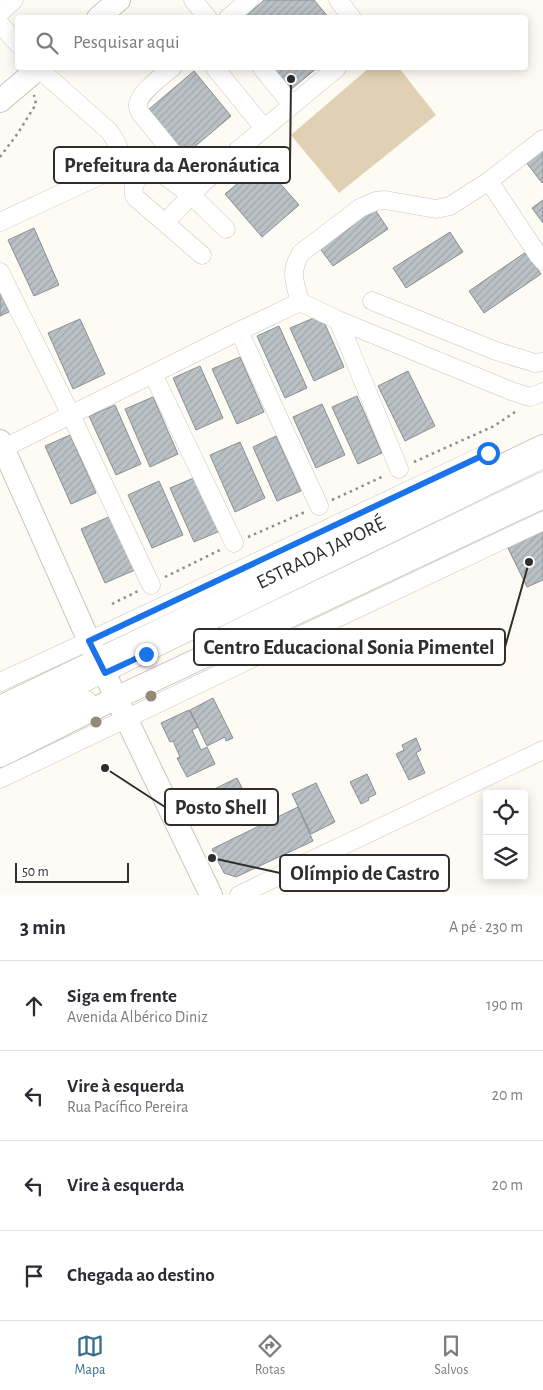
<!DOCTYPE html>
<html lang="pt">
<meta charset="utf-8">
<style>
:root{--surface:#fff;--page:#f7f7f7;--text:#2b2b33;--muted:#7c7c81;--line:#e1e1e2;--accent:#376f8a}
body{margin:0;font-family:"Alegreya Sans",sans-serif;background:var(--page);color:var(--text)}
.controls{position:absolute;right:15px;bottom:15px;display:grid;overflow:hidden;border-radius:5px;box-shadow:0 2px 12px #0003}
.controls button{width:45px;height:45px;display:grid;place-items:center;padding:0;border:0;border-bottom:1px solid var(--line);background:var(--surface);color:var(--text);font:25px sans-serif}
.scale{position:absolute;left:15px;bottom:12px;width:114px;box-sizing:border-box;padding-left:5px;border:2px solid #302e2c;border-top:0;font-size:14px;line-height:18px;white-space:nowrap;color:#302e2c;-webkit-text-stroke:4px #fff;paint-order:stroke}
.stop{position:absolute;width:15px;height:15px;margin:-11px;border:4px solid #1a73e8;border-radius:50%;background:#fff}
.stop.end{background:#1a73e8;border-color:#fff;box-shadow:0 1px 5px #0008}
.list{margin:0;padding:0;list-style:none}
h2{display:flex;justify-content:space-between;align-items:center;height:65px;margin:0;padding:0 20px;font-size:21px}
h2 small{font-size:16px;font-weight:400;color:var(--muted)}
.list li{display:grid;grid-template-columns:32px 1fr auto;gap:15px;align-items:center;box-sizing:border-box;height:90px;padding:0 20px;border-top:1px solid var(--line)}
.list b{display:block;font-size:19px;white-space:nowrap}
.list p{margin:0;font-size:16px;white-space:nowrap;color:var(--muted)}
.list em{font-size:16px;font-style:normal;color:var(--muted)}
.icon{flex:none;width:28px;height:28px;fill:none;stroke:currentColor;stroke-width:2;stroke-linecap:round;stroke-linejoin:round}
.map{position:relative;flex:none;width:543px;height:895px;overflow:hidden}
.search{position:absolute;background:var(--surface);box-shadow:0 2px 12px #0003;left:15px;right:15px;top:15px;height:55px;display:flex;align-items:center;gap:12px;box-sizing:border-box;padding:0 18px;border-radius:5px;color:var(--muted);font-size:19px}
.sheet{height:425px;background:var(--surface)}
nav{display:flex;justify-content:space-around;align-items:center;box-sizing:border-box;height:70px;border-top:1px solid var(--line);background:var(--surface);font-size:14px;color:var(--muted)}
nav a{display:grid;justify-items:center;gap:2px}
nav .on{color:var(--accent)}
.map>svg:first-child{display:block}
.pitch{fill:#e0d1b4}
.building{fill:url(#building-hatch);stroke:#899093}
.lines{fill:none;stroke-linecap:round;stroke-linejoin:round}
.minor-casing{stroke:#c8c5bf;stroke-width:19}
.major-casing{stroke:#c8c5bf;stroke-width:24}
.path{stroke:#908d89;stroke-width:2.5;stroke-dasharray:2.5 4;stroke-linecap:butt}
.minor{stroke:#fff;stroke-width:18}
.major{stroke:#fff;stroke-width:22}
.tree{fill:#948a74}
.route{stroke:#1a73e8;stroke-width:6}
.labels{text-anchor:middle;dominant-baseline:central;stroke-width:5;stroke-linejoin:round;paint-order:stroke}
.street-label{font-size:20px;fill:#302e2c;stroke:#fff}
.leader{fill:none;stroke:#302e2c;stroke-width:2}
.callout-dot{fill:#302e2c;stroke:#fff;stroke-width:2}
.callout{fill:#fff;stroke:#302e2c;stroke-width:2}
.callout-label{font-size:21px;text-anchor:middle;font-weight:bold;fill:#302e2c}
</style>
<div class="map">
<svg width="543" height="895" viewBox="0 0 543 895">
<defs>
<pattern id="building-hatch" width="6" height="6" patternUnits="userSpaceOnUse" patternTransform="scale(1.25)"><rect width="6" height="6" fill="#bac1c5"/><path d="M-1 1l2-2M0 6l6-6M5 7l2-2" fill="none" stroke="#a0a6a9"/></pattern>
</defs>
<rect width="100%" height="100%" fill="#fefaf4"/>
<path class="pitch" d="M369 68H399L436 115 339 193 291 135Z"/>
<path class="building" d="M264 0H314L329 18H244Z
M269 68H317L289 91Z
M194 71 231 116 186 154 148 110Z
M543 149V182L542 183 526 162Z
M262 163 299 205 262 237 225 194Z
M543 200V223L532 208Z
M374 208 388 229 333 266 318 246Z
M34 228 59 285 34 296 8 240Z
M450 232 463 252 406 288 393 268Z
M526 252 541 274 484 313 469 291Z
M0 292 9 312 0 316Z
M321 315 344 367 314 381 290 328Z
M80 319 105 374 73 389 48 333Z
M279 326 307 388 285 398 257 336Z
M240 357 264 412 237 424 212 369Z
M200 366 223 418 196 430 173 378Z
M408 371 435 426 405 441 378 386Z
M357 396 382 453 358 464 332 407Z
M153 397 178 454 150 467 125 409Z
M322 404 345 455 316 468 293 417Z
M115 405 141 464 116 475 89 416Z
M70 435 96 493 71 504 45 446Z
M276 436 301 491 277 501 253 447Z
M240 442 265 498 235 512 210 455Z
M196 477 220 531 194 542 170 488Z
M159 481 183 535 152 548 128 495Z
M111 516 135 570 105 583 81 529Z
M540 530 543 532V580L527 587 506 544Z
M213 698 233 738 226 741 225 737 207 746 190 710Z
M189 710 198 727 192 730 201 750 207 747 215 764 187 777 177 758 180 757 173 741 170 742 161 723Z
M416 738 421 750 416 753 425 773 409 780 396 754 404 750 402 745Z
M367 774 376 794 368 798 369 800 361 804 350 782Z
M237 778 245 794 208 812 200 796Z
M316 783 335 822 311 834 292 794Z
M298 807 313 841 236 877 224 873 212 849Z"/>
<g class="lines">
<g class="minor-casing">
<path id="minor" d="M193 0 208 18
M338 0 352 18
M0 13 14 0
M228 18 249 0
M0 24 18 44
M172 68C163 75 136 95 138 107 138 108 140 113 141 114L200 186
M215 68 264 128
M262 68 292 105
M489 181 538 255 543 261
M0 222 112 170C124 154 120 146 109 131L38 68
M165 223 200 186 237 151 337 68
M202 255 136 198C126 183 148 166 161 173L191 195 226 229
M0 272 71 415 151 585
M372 301 496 351 535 363 543 362
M300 302C295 283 289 272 301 253L360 208 376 201 385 200 436 209 450 206 489 181 543 139
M338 320 399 469
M239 331 319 506
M153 374 234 543
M0 450 239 331 300 302 338 320 511 391 530 397 543 392
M226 634 543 481
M0 682 89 641 488 453
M0 724 543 459
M0 742 87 700
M0 779 259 655 543 521
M239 895 543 750"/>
</g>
<g class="major-casing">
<path id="major" d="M98 18 119 0
M0 101 39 68
M0 441 89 641 211 895
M0 707 543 446
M0 756 116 698 543 497"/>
</g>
<path class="path" d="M0 157 18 133 36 104 34 95
M414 462 494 426 518 410
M332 500 384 476
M248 537 305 512
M165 577 220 550
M112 604 138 591"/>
<use href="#minor" class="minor"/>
<use href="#major" class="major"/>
</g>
<g class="tree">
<circle cx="151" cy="696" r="5.5"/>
<circle cx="96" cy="722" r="5.5"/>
</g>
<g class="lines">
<path class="route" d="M146 654 105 673 89 641 488 453"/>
</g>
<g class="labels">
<g class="street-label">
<text transform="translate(321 553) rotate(-26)">ESTRADA JAPORÉ</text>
</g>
</g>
<path class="leader" d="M291 79L290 165M529 562L505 647M105 768L165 807M212 858L280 873"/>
<g class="callout-dot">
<circle cx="291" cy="79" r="5"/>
<circle cx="529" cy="562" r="5"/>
<circle cx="105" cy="768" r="5"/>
<circle cx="212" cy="858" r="5"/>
</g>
<g class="callout">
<rect x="54" y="147" width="236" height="36" rx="5"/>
<rect x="194" y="629" width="311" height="36" rx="5"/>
<rect x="165" y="789" width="113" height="36" rx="5"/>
<rect x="280" y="855" width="169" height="36" rx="5"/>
</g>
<g class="callout-label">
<text x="172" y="172">Prefeitura da Aeronáutica</text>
<text x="349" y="654">Centro Educacional Sonia Pimentel</text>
<text x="221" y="814">Posto Shell</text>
<text x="365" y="880">Olímpio de Castro</text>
</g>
</svg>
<div class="controls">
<button><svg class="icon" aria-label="locate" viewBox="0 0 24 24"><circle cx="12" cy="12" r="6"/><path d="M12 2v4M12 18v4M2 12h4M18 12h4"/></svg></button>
<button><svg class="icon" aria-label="layers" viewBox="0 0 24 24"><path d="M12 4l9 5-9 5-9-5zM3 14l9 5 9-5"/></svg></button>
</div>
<div class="scale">50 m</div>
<div class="stop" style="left:488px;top:453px"></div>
<div class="stop end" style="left:146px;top:654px"></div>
<div class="search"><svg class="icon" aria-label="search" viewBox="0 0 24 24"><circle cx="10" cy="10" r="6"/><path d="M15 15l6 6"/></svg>Pesquisar aqui</div>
</div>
<section class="sheet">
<h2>3 min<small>A pé · 230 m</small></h2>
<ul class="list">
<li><svg class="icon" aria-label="ahead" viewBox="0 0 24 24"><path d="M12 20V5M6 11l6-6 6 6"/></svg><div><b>Siga em frente</b><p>Avenida Albérico Diniz</p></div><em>190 m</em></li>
<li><svg class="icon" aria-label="left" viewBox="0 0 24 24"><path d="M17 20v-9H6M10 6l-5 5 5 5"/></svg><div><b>Vire à esquerda</b><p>Rua Pacífico Pereira</p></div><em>20 m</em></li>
<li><svg class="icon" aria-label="left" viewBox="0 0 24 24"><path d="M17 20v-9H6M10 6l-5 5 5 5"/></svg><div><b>Vire à esquerda</b></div><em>20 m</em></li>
<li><svg class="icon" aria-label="arrive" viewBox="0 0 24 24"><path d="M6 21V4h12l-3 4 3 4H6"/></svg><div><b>Chegada ao destino</b></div></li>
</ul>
</section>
<nav>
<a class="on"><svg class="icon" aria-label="map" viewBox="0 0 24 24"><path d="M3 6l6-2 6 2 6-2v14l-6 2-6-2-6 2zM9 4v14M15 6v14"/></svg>Mapa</a>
<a><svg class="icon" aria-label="directions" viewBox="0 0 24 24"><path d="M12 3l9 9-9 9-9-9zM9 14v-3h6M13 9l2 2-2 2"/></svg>Rotas</a>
<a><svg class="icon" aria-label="saved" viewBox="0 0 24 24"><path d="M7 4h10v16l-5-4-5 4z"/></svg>Salvos</a>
</nav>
